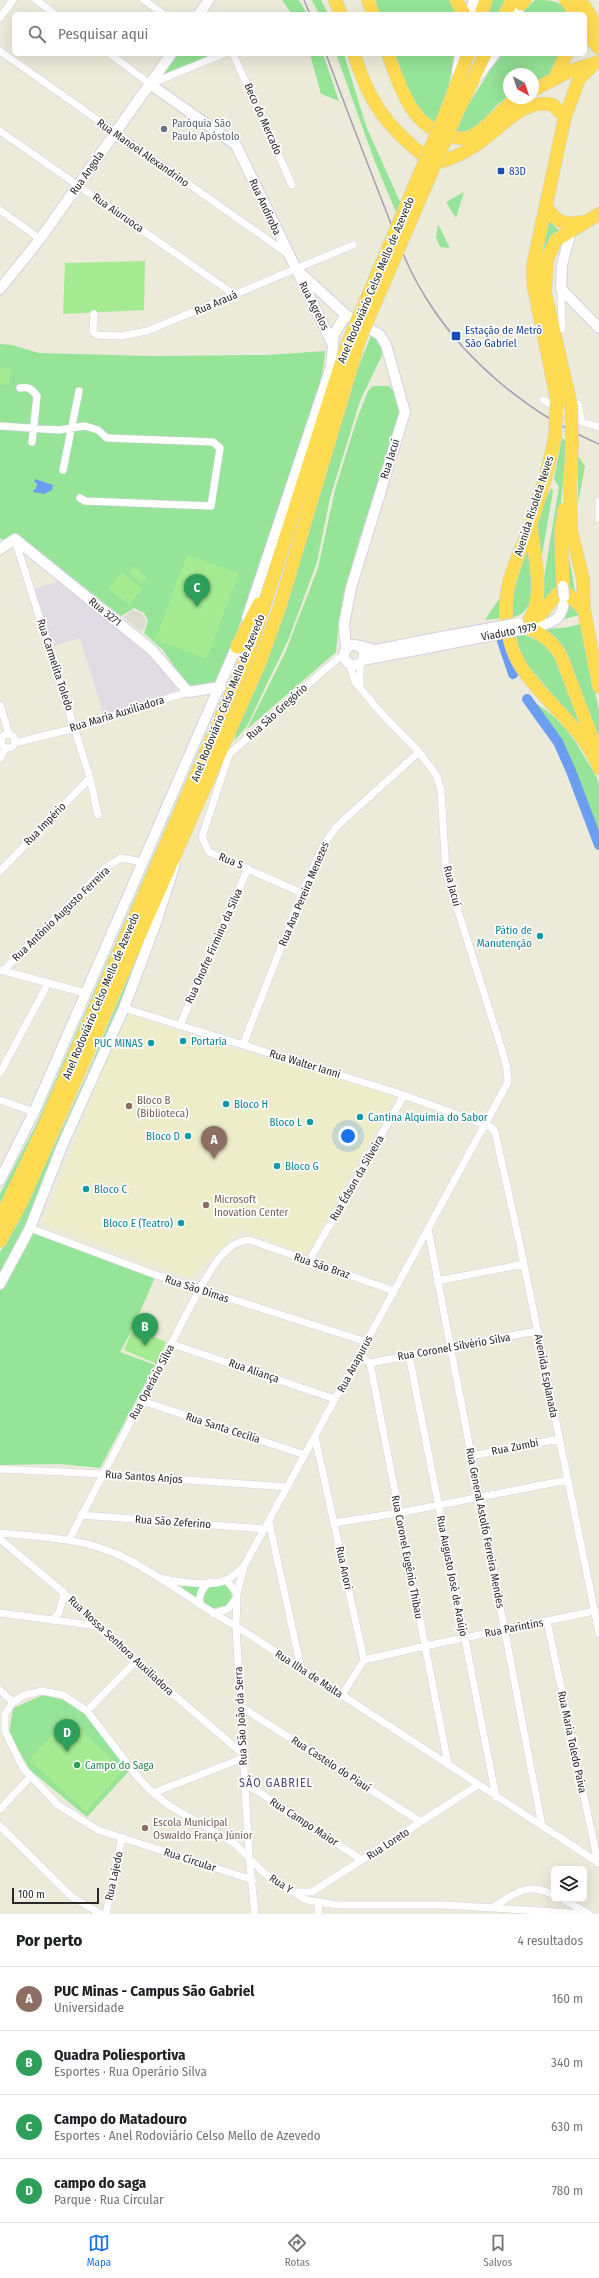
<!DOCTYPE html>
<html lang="pt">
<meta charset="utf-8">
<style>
:root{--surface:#fff;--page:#f6f6f6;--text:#202124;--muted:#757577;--line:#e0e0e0;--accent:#1a73e8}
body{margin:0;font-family:"Fira Sans Condensed",sans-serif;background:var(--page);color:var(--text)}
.controls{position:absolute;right:12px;bottom:12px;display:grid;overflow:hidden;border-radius:6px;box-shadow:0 4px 16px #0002}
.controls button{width:36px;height:36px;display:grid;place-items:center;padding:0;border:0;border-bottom:1px solid var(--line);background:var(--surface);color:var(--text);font:20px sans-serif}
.compass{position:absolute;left:503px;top:68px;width:36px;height:36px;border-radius:50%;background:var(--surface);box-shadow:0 4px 16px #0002;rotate:140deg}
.scale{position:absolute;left:12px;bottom:10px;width:87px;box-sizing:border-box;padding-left:4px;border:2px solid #292929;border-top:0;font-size:11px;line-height:14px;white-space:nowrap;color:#292929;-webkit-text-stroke:3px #fff;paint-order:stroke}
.you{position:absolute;left:348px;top:1136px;width:14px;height:14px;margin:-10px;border:3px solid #fff;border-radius:50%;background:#1a73e8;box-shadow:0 0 0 6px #1a73e833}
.badge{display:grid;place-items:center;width:26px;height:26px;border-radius:50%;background:var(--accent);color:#fff;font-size:13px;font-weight:700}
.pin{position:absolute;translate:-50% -33px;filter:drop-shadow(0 1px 2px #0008)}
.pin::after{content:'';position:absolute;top:21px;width:14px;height:12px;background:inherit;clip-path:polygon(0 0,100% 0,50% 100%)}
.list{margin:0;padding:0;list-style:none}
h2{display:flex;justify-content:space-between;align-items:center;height:52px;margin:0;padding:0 16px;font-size:17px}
h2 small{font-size:13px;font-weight:400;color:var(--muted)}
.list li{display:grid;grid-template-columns:26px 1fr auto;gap:12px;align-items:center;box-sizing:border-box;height:64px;padding:0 16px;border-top:1px solid var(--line)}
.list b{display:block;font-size:15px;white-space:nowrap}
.list p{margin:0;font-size:13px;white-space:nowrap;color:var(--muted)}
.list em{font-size:13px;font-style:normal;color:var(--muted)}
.icon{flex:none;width:22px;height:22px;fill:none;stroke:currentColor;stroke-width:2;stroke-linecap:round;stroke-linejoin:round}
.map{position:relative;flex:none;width:599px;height:1914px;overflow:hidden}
.search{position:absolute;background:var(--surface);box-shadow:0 4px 16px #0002;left:12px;right:12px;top:12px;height:44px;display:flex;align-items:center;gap:10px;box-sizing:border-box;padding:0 14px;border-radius:6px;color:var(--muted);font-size:15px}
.sheet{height:308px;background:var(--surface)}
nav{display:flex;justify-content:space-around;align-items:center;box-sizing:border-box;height:56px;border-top:1px solid var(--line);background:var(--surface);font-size:11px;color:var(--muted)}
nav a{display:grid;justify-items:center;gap:2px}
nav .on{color:var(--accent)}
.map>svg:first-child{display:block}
.industrial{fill:#e1dbe4}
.education{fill:#edeec9}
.green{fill:#95e497}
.pitch{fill:#a4eb91}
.plaza{fill:#dcdcd1}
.water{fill:#6b9df0}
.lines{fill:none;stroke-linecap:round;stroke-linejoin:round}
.river{stroke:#6b9df0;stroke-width:10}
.street-casing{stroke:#d3d0e2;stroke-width:8}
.secondary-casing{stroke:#d3d0e2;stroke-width:12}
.highway-casing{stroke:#d0d0d0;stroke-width:14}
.street{stroke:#fff;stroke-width:7}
.secondary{stroke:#fff;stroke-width:10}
.highway{stroke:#ffdb52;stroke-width:13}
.rail{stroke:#a29db4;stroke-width:1.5}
.secondary-bridge-casing{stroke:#d3d0e2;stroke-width:12;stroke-linecap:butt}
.highway-bridge-casing{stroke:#d0d0d0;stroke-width:14;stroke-linecap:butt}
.secondary-bridge{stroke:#fff;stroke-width:10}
.highway-bridge{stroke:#ffdb52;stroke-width:13}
.worship-dot{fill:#6b7280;stroke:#fff;stroke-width:1.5}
.transit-dot{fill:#1a4fb4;stroke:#fff;stroke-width:1.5}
.culture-dot{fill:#0f9aa8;stroke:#fff;stroke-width:1.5}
.education-dot{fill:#8d6e63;stroke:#fff;stroke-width:1.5}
.leisure-dot{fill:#2e9e5b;stroke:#fff;stroke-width:1.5}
.labels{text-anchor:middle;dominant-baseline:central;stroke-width:3.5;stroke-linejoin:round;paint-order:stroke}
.street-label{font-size:11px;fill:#292929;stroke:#fff}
.worship-label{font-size:11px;fill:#5b616d;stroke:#fff;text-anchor:start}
.transit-label{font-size:11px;fill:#164399;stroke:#fff;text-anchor:start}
.culture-label{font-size:11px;fill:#0d838f;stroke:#fff;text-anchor:end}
.education-label{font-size:11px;fill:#785e54;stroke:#fff;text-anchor:start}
.leisure-label{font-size:11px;fill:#27864d;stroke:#fff;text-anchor:start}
.neighbourhood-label{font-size:12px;letter-spacing:1px;fill:#52497a;stroke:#fff}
</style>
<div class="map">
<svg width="599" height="1914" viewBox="0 0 599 1914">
<rect width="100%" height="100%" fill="#ecebda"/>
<path class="industrial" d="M60 581 158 661 175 685 176 691 104 716 80 638 54 646 34 589Z"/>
<path class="education" d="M125 1012 195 1038 395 1095 307 1255 241 1229 189 1278 44 1223Z"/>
<path class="green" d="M282 0H299L307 14H292Z
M312 0H321L328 14H319Z
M374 0H449L460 14H379Z
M490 0H505L498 14H486Z
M535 0C550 0 562 0 569 14H521Z
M176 54H214L163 76Z
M310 54H323L339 101 321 94Z
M336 54H344L366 126 401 204 396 212 375 162Z
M394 54H455L448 89 435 124 416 108Z
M500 54H562L552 76 533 86V74H509V96C488 107 481 136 454 131L460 118Z
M464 192 456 218 446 202Z
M549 220 557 229 564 231C540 245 541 253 539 279L536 267Z
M438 224 449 246V248L440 247 436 238Z
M372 333 377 336 384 351 360 401 330 498 317 562 289 638 247 726 235 740 237 725 342 409Z
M0 344 12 345 39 353 150 356 267 355 325 351C323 388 306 427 294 462 271 532 248 602 223 672L216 682 191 686 185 682 163 650 144 633 148 621 144 613 134 608 121 616 24 540 14 535 3 540 0 538Z
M373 386H389C399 396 400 404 399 418 377 492 341 575 336 652L247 729 285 653 318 568 335 490 357 419 368 391Z
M562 438 567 442 558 530 561 590 538 614 559 487 554 479Z
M578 456 585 466 578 503Z
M551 488 553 491 542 555 534 526Z
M565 536 576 596 568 592Z
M531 538C532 559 542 614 512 617L513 593Z
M501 596V618L485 620Z
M568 596 576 606 579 615 561 620Z
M581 624 599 711V744L540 630 569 627Z
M524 635 544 643 557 658 592 740 524 661 519 651 516 636Z
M247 641 0 1212V1194L36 1125Z
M532 701C567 722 577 744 597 778L599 784V840L561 743Z
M152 922 110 1029 41 1185 25 1229 0 1277V1252L19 1222 88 1072Z
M30 1228 156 1275 133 1328 120 1352 155 1365 100 1468 60 1464 0 1465V1284Z
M216 1583 226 1584 231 1589 232 1598 229 1605 210 1609 201 1604C203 1593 204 1587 216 1583Z
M203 1584 198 1601 179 1587Z
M43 1695 64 1700 85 1713 129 1771 87 1817 30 1770 9 1734 13 1708Z"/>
<path class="pitch" d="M145 261 144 310 63 314 65 263Z
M0 367 10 368 9 385 0 384Z
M187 555 239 573 207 659 155 640Z
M134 566 147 578 142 584 128 573Z
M122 572 142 589 129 605 108 588Z
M133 1328 166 1342 157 1364 124 1350Z
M68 1718 124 1770 86 1812 29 1760Z"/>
<path class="plaza" d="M132 610 139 612 144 616 146 622 142 632 123 617Z"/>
<path class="water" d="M35 479 53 485 52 490 44 494 33 492 34 489H36L37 483 34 482Z"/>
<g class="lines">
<path class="river" d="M502 641 513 674
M527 699 558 742 571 771 599 845"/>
<g class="street-casing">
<path id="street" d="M36 0 55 14
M144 0 163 14
M0 18 13 0
M0 51 288 254
M110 54 150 84 223 54
M233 54 292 185
M0 131 235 295
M0 210 40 239
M561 289 562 329
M94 314 93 332 97 335 121 336 147 331 353 245
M20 388C28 386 32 389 37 396L32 442
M543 400 582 422 599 427
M578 404 582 422
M0 426 59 430 85 426 98 430 107 438 213 442 220 448 211 506 85 501 80 498
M63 470 79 391
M599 501V519
M15 540 90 778 98 815
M360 687V663
M0 705 9 734
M1 741a7 7 0 1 1 14 0a7 7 0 1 1-14 0Z
M15 743 75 728 188 692
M229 755 202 837 209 852 302 893
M226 757 337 659 344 656
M0 758 6 748
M0 871 90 778
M0 970 85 993
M3 971 104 869 121 858 143 862
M124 1008 404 1095 491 1127 495 1132 519 1240 599 1633
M180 1025 248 868
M243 1045 302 893 323 846 336 827 419 752
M0 1073 45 989 46 984
M0 1100 34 1112
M30 1228 156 1275 367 1342
M428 1229 542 1826
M309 1261 404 1095
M437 1281 524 1264
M172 1344 335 1399
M359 1355 370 1363 448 1764
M409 1355 496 1797
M370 1363 537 1331
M142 1401 305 1455
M315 1437 364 1660 342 1695
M471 1456 559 1439
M0 1469 103 1474 288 1487
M81 1515 265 1529
M269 1522 301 1668
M334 1523 398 1513 568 1480
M0 1533C40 1537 82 1538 119 1555 160 1574 196 1605 236 1626L599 1863
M0 1539 64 1593 135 1662 242 1753
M69 1540 199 1290C210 1272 225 1240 250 1240L394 1291
M244 1567 237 1593 236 1626 249 1857 255 1914
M160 1578C177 1581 210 1588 226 1580 233 1577 239 1571 244 1566L508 1082 507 1069 502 1050 446 873 441 791 437 776 419 752 382 714 355 682 349 663
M226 1580 237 1593
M200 1605C199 1594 201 1589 210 1582
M0 1613 98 1626
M213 1614 228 1609 237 1597
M52 1620 59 1613 64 1593
M547 1621 598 1863
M364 1660 425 1646 595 1611
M0 1690 13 1702
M240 1706 421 1822
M87 1711 135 1662
M245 1783 362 1860
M153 1793 243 1758
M0 1809 30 1777
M0 1826 72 1897 101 1914
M253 1880 98 1830 58 1805 23 1768 5 1731V1714L13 1702 24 1695 42 1691 63 1695 87 1711 137 1776 153 1793 170 1806 234 1843 264 1873 306 1900 338 1905H444L589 1914
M295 1892H312L478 1785
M562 1899 586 1912
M318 1903 319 1914
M491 1908C516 1894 525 1881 554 1895
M106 1914 122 1837"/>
</g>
<g class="secondary-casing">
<path id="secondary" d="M199 14 209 0
M470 14 474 0
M516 14 523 0
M457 72 460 54
M478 76 495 54
M150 84 236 145 333 345
M571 231 562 265 561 289 599 328
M295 268 346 315 380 335 386 345 405 412 351 588 344 624 346 648
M0 289 40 239 171 54
M0 549 15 539 152 650 188 692 221 687
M247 618 331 367 334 334 346 315
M527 628C549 624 564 623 564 597
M344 655a10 10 0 1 1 20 0a10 10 0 1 1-20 0Z
M360 646 376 650 436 638
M363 660 437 646
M0 1180 34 1112 239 641
M0 1284 30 1228 62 1146 124 1008 156 923 175 864"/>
</g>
<g class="highway-casing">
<path id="highway" d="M335 0 341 14
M368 0 373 14
M456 0 464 14
M566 0 576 14
M576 0 585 7 599 31
M521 4 525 0
M481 14 486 0
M505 14 512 0
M585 26 591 39 599 48
M354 54C370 106 390 130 433 163 453 160 473 148 488 136 506 122 527 98 553 105L565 117 533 265V283L557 400
M388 54C400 87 411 126 449 136 456 138 464 140 470 137 489 128 500 109 518 98
M555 78 566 54
M533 90 570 71 599 62
M446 112 468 54
M457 113 485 54
M565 117 579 79 594 64
M547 207C556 224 567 225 585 222
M571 405 545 293 547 259 556 240 599 214
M555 435C550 465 541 494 531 523 525 543 514 562 509 583 503 608 506 642 520 665 543 702 583 726 599 768
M572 445 570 487 571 530 583 579 584 610 599 687
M563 586 561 534 564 510
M530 619C545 596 534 554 531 527
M532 619 541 614 557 594 567 593 584 610
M528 628C544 635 552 641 561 656L599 756
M237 647 259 604
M0 1219 42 1131 249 653 347 345
M0 1241 21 1203 260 662 280 606 360 338"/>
</g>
<use href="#street" class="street"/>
<use href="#secondary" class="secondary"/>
<use href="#highway" class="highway"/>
<path class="rail" d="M304 0 310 14
M326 54C343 100 361 147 379 193 393 228 405 265 426 298 465 361 530 415 599 444"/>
<g class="secondary-bridge-casing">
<path id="secondary-bridge" d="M563 586 564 597
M436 638 518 623
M437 646 519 630"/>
</g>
<g class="highway-bridge-casing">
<path id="highway-bridge" d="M360 338 457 113
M347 345 446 112
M571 405 572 445
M555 435 557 400"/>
</g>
<use href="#secondary-bridge" class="secondary-bridge"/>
<use href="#highway-bridge" class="highway-bridge"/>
</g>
<circle class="worship-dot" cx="164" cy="129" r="4"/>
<g class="transit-dot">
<rect x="497" y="167" width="8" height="8" rx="2"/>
<rect x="451" y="331" width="10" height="10" rx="2"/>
</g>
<g class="culture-dot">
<circle cx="540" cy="936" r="4"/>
<circle cx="183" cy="1041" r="4"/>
<circle cx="151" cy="1043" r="4"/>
<circle cx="226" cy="1104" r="4"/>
<circle cx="360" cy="1117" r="4"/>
<circle cx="310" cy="1122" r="4"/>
<circle cx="188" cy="1136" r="4"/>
<circle cx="277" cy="1166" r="4"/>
<circle cx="86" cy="1189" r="4"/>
<circle cx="181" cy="1223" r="4"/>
</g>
<g class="education-dot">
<circle cx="129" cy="1106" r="4"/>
<circle cx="206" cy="1205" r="4"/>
<circle cx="145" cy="1828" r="4"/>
</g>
<circle class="leisure-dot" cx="77" cy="1765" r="4"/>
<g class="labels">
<g class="street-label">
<text transform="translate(263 119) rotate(66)">Beco do Mercado</text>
<text transform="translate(143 153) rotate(35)">Rua Manoel Alexandrino</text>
<text transform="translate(87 173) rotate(-55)">Rua Angola</text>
<text transform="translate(265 207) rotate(65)">Rua Andiroba</text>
<text transform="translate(118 213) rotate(35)">Rua Aiuruoca</text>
<text transform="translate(376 280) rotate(-67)">Anel Rodoviário Celso Mello de Azevedo</text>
<text transform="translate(216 303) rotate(-23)">Rua Arauá</text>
<text transform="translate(314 306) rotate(63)">Rua Agrelos</text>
<text transform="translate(390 459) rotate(-73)">Rua Jacuí</text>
<text transform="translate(534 506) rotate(-72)">Avenida Risoleta Neves</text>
<text transform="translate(105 612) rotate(39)">Rua 3271</text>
<text transform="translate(509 632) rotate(-11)">Viaduto 1979</text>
<text transform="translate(55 665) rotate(72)">Rua Carmelita Toledo</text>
<text transform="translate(228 698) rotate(-68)">Anel Rodoviário Celso Mello de Azevedo</text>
<text transform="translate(277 712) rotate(-42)">Rua São Gregório</text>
<text transform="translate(117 714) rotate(-17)">Rua Maria Auxiliadora</text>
<text transform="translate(45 824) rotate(-46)">Rua Império</text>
<text transform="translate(231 861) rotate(22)">Rua S</text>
<text transform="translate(452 886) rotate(76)">Rua Jacuí</text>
<text transform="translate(304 894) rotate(-67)">Rua Ana Pereira Menezes</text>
<text transform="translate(61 914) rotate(-44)">Rua Antônio Augusto Ferreira</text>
<text transform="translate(214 946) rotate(-66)">Rua Onofre Firmino da Silva</text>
<text transform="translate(101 996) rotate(-67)">Anel Rodoviário Celso Mello de Azevedo</text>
<text transform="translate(305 1064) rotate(17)">Rua Walter Ianni</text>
<text transform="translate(357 1178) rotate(-60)">Rua Édson da Silveira</text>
<text transform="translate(322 1266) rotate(19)">Rua São Braz</text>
<text transform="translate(197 1289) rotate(18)">Rua São Dimas</text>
<text transform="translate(454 1347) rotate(-10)">Rua Coronel Silvério Silva</text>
<text transform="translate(355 1364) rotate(-62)">Rua Anapurus</text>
<text transform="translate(254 1371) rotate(19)">Rua Aliança</text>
<text transform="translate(546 1376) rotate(79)">Avenida Esplanada</text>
<text transform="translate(152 1382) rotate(-62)">Rua Operário Silva</text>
<text transform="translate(223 1428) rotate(18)">Rua Santa Cecília</text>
<text transform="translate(515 1447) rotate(-11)">Rua Zumbi</text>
<text transform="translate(144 1477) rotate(4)">Rua Santos Anjos</text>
<text transform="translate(173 1522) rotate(4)">Rua São Zeferino</text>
<text transform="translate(485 1528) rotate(79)">Rua General Astolfo Ferreira Mendes</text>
<text transform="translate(407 1557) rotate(79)">Rua Coronel Eugênio Thibau</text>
<text transform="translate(344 1568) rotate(78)">Rua Anori</text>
<text transform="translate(452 1576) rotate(79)">Rua Augusto José de Araújo</text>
<text transform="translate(514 1628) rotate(-11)">Rua Parintins</text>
<text transform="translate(121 1646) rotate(43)">Rua Nossa Senhora Auxiliadora</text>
<text transform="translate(309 1674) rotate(33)">Rua Ilha de Malta</text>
<text transform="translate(241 1716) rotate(-93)">Rua São João da Serra</text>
<text transform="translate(572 1742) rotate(78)">Rua Maria Toledo Paiva</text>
<text transform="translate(331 1764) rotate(33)">Rua Castelo do Piauí</text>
<text transform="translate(304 1822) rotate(33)">Rua Campo Maior</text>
<text transform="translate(388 1844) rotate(-33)">Rua Loreto</text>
<text transform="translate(190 1860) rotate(18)">Rua Circular</text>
<text transform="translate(114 1876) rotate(-78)">Rua Lajedo</text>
<text transform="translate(281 1884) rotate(33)">Rua Y</text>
</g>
<g class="worship-label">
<text x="172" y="123">Paróquia São<tspan x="172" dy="13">Paulo Apóstolo</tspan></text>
</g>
<g class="transit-label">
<text x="509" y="171">83D</text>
<text x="465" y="330">Estação de Metrô<tspan x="465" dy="13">São Gabriel</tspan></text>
</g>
<g class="culture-label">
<text x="532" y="930">Pátio de<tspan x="532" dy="13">Manutenção</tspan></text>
<text x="191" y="1041" text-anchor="start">Portaria</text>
<text x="143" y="1043">PUC MINAS</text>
<text x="234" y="1104" text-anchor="start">Bloco H</text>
<text x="368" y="1117" text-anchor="start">Cantina Alquimia do Sabor</text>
<text x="302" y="1122">Bloco L</text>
<text x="180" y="1136">Bloco D</text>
<text x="285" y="1166" text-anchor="start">Bloco G</text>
<text x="94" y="1189" text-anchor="start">Bloco C</text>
<text x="173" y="1223">Bloco E (Teatro)</text>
</g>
<g class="education-label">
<text x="137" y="1100">Bloco B<tspan x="137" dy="13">(Biblioteca)</tspan></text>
<text x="214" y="1199">Microsoft<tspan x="214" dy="13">Inovation Center</tspan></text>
<text x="153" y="1822">Escola Municipal<tspan x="153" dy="13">Oswaldo França Júnior</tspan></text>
</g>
<g class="leisure-label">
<text x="85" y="1765">Campo do Saga</text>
</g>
<g class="neighbourhood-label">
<text x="276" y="1783">SÃO GABRIEL</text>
</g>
</g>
</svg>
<div class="controls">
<button><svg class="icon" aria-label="layers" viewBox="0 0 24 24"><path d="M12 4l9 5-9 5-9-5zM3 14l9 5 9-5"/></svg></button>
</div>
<svg class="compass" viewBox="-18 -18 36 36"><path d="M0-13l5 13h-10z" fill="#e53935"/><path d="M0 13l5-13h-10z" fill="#757577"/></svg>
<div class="scale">100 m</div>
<div class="you"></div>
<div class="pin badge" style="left:214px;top:1159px;background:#8d6e63">A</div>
<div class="pin badge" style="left:145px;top:1346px;background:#2e9e5b">B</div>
<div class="pin badge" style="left:197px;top:607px;background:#2e9e5b">C</div>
<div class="pin badge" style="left:67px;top:1752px;background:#2e9e5b">D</div>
<div class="search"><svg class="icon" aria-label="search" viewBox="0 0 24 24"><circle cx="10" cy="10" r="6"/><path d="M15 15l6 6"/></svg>Pesquisar aqui</div>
</div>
<section class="sheet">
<h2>Por perto<small>4 resultados</small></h2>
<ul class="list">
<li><span class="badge" style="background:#8d6e63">A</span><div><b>PUC Minas - Campus São Gabriel</b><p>Universidade</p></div><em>160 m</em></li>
<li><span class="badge" style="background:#2e9e5b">B</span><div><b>Quadra Poliesportiva</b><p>Esportes · Rua Operário Silva</p></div><em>340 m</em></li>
<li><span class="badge" style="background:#2e9e5b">C</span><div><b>Campo do Matadouro</b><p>Esportes · Anel Rodoviário Celso Mello de Azevedo</p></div><em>630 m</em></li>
<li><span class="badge" style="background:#2e9e5b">D</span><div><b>campo do saga</b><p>Parque · Rua Circular</p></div><em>780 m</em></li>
</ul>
</section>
<nav>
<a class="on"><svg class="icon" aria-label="map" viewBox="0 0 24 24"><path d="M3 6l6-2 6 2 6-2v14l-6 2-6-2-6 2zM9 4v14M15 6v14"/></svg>Mapa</a>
<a><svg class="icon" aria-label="directions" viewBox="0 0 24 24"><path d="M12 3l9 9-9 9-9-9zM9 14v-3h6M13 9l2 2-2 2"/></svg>Rotas</a>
<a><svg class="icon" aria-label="saved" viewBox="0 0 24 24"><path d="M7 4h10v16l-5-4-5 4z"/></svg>Salvos</a>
</nav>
